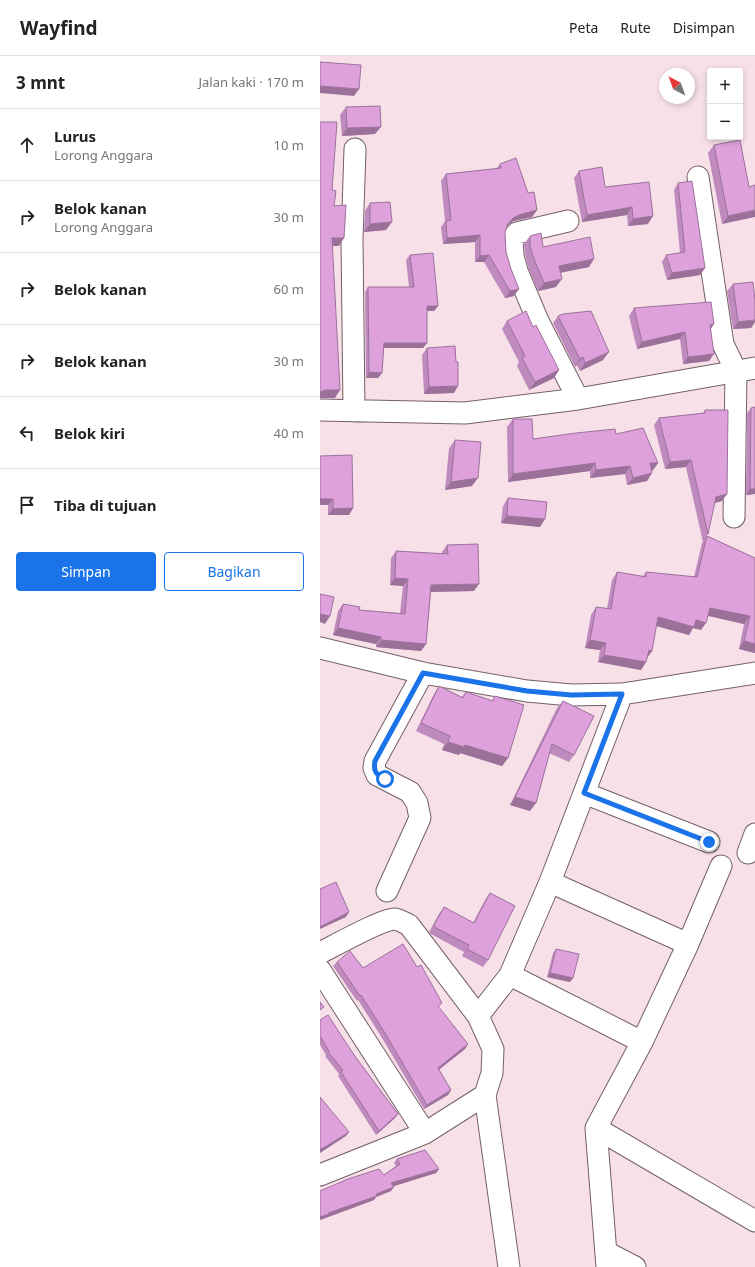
<!DOCTYPE html>
<html lang="id">
<meta charset="utf-8">
<style>
:root{--surface:#fff;--page:#f2f2f2;--text:#222;--muted:#767676;--line:#e0e0e0;--accent:#1a73e8}
body{margin:0;font-family:"Noto Sans",sans-serif;background:var(--page);color:var(--text)}
.controls{position:absolute;right:12px;top:12px;display:grid;overflow:hidden;border-radius:4px;box-shadow:0 2px 6px #0003}
.controls button{width:36px;height:36px;display:grid;place-items:center;padding:0;border:0;border-bottom:1px solid var(--line);background:var(--surface);color:var(--text);font:20px sans-serif}
.compass{position:absolute;left:339px;top:12px;width:36px;height:36px;border-radius:50%;background:var(--surface);box-shadow:0 2px 6px #0003;rotate:319deg}
.stop{position:absolute;width:12px;height:12px;margin:-9px;border:3px solid #1a73e8;border-radius:50%;background:#fff}
.stop.end{background:#1a73e8;border-color:#fff;box-shadow:0 1px 4px #0008}
.list{margin:0;padding:0;list-style:none}
h2{display:flex;justify-content:space-between;align-items:center;height:52px;margin:0;padding:0 16px;font-size:17px}
h2 small{font-size:13px;font-weight:400;color:var(--muted)}
.list li{display:grid;grid-template-columns:26px 1fr auto;gap:12px;align-items:center;box-sizing:border-box;height:72px;padding:0 16px;border-top:1px solid var(--line)}
.list b{display:block;font-size:15px;white-space:nowrap}
.list p{margin:0;font-size:13px;white-space:nowrap;color:var(--muted)}
.list em{font-size:13px;font-style:normal;color:var(--muted)}
.actions{display:flex;gap:8px;padding:12px 16px}
.actions a{flex:1;padding:9px 0;border:1px solid var(--accent);border-radius:4px;text-align:center;font-size:14px;color:var(--accent)}
.actions .main{background:var(--accent);color:#fff}
.icon{flex:none;width:22px;height:22px;fill:none;stroke:currentColor;stroke-width:2;stroke-linecap:round;stroke-linejoin:round}
.map{position:relative;flex:none;width:435px;height:1211px;overflow:hidden}
header{display:flex;align-items:center;gap:24px;box-sizing:border-box;height:56px;padding:0 20px;background:var(--surface);border-bottom:1px solid var(--line)}
header strong{font-size:19px}
nav{display:flex;gap:22px;margin-inline-start:auto;font-size:14px}
main{display:flex}
aside{flex:1;background:var(--surface)}
.map>svg:first-child{display:block}
.lines{fill:none;stroke-linecap:round;stroke-linejoin:round}
.street-casing{stroke:#746067;stroke-width:23}
.street{stroke:#fff;stroke-width:21}
.wall{fill:#bf8abd}
.shaded-wall{fill:#9b719a}
.building{fill:#dea1dc;stroke:#9b719a}
.route{stroke:#1a73e8;stroke-width:5}
</style>
<header>
<strong>Wayfind</strong>
<nav><a>Peta</a><a>Rute</a><a>Disimpan</a></nav>
</header>
<main>
<aside>
<h2>3 mnt<small>Jalan kaki · 170 m</small></h2>
<ul class="list">
<li><svg class="icon" aria-label="ahead" viewBox="0 0 24 24"><path d="M12 20V5M6 11l6-6 6 6"/></svg><div><b>Lurus</b><p>Lorong Anggara</p></div><em>10 m</em></li>
<li><svg class="icon" aria-label="right" viewBox="0 0 24 24"><path d="M7 20v-9h11M14 6l5 5-5 5"/></svg><div><b>Belok kanan</b><p>Lorong Anggara</p></div><em>30 m</em></li>
<li><svg class="icon" aria-label="right" viewBox="0 0 24 24"><path d="M7 20v-9h11M14 6l5 5-5 5"/></svg><div><b>Belok kanan</b></div><em>60 m</em></li>
<li><svg class="icon" aria-label="right" viewBox="0 0 24 24"><path d="M7 20v-9h11M14 6l5 5-5 5"/></svg><div><b>Belok kanan</b></div><em>30 m</em></li>
<li><svg class="icon" aria-label="left" viewBox="0 0 24 24"><path d="M17 20v-9H6M10 6l-5 5 5 5"/></svg><div><b>Belok kiri</b></div><em>40 m</em></li>
<li><svg class="icon" aria-label="arrive" viewBox="0 0 24 24"><path d="M6 21V4h12l-3 4 3 4H6"/></svg><div><b>Tiba di tujuan</b></div></li>
</ul>
<div class="actions"><a class="main">Simpan</a><a>Bagikan</a></div>
</aside>
<div class="map">
<svg width="435" height="1211" viewBox="0 0 435 1211">
<rect width="100%" height="100%" fill="#f7e0e8"/>
<g class="lines">
<g class="street-casing">
<path id="street" d="M378 121 403 288 416 315 414 461
M248 165 197 177 192 183 193 200 197 215 218 265 258 343
M0 354 145 357 258 343 435 312
M34 355 32 183 35 93
M0 592 103 617 207 635 251 639 302 638 435 617
M264 737 389 786
M428 797 435 778
M230 826 368 888
M67 835 100 762 97 747 90 736 57 719 54 712 55 705 103 617
M0 897C14 890 62 863 75 863 80 864 85 867 89 869L158 960 190 919 230 826 302 638
M0 914 105 1077
M190 919 322 986
M165 1039 189 1211
M276 1072 322 986 368 888 401 810
M0 1119 105 1077 165 1039 172 1017 173 993 158 960
M286 1196 315 1211
M287 1211 276 1072 435 1165"/>
</g>
<use href="#street" class="street"/>
</g>
<path class="wall" d="M26 51 55 78 22 80 20 59Z
M394 89 429 131 435 129 402 168 388 97Z
M180 108 208 137 217 154 212 161 194 165 188 169 187 171 185 177 186 196 194 240 185 242 164 206H155V186L123 188 121 171 125 165 121 125 126 118 176 113Z
M259 115 285 131 329 126 328 168 308 170 307 159 262 166 254 122Z
M358 127 385 212 380 219 347 224 342 206 346 199 360 197 354 134Z
M50 147 66 174 44 176 45 155Z
M210 180 223 191 269 211 240 217 236 231 218 235 208 211 205 198 204 188Z
M90 199 118 250 114 255H107V287L103 292H63L62 317 58 322H46L45 236 48 231H89L86 204Z
M413 228 435 245V266L431 272 413 273 407 235Z
M314 252 391 273 389 305 363 308 360 283 317 293 309 260Z
M238 260 283 304 260 315 257 309 255 311 233 267Z
M187 265 239 314 234 322 209 334 197 310 199 306 182 273Z
M107 292 134 337 104 338 102 299Z
M435 351V438L426 439 427 357 431 352Z
M385 354 402 445 394 447 388 478 383 486 366 411 345 413 334 369 339 362 383 357Z
M193 363 213 383 296 378 338 407 333 414 332 415 327 425 307 429 305 418 270 422V415L188 426 187 371Z
M135 384 152 430 125 434 129 392Z
M0 400 33 452 29 459H8V449H0Z
M188 442 220 471 181 467 183 450Z
M387 480 435 502V597L419 593 424 568 388 560 381 574 373 572 369 579 336 570 332 595 327 602 326 606 321 614 278 606 280 594 265 592 271 559 276 551 287 553 292 524 297 516 323 520 326 516 374 521 382 487Z
M127 489 154 535 111 536 106 588 101 595 56 591V588L13 579 18 555 23 548 39 554 80 557 83 530 70 529 71 502 76 495 122 498V496Z
M119 630 142 641 146 636 172 645 175 640 188 702 182 710 140 697 139 699 122 694 124 688 96 675 114 638Z
M243 645 254 699 249 706 229 697 210 755 190 749 237 652Z
M170 837 168 904 163 911 142 900 144 896 111 878 109 876 119 858 124 851 153 867 165 844Z
M236 893 253 922 250 926 227 921 233 897Z
M17 906 43 912 119 952 148 988 145 993 119 1014 131 1034 128 1039 104 1053 62 982 38 944 37 945 13 910Z
M0 964 34 999 78 1058 75 1062 56 1079 18 1020 19 1018 5 1000 6 999 0 989Z
M77 1103 119 1113 116 1117 73 1130 71 1135 56 1141 54 1144 0 1164 76 1110 74 1107Z"/>
<path class="shaded-wall" d="M0 30 39 33 34 40 0 37Z
M61 71 55 78 22 80 27 72Z
M312 151 307 159 262 166 267 159Z
M217 154 212 161 194 165 188 169 183 175 193 162 199 159Z
M435 154V161L402 168 408 160Z
M333 160 328 168 308 170 313 163Z
M72 166 66 174 44 176 50 168Z
M160 179 155 186 123 188 127 182Z
M12 182H24L19 190H6Z
M169 199 164 206H155L160 200Z
M274 203 269 211 233 218 239 210Z
M385 212 380 219 347 224 352 217Z
M242 223 236 231 218 235 224 227Z
M199 233 194 240 185 242 190 235Z
M107 250H118L114 255H103Z
M435 264V266L431 272 413 273 418 266Z
M394 268 389 276 390 269Z
M365 276 360 283 317 293 322 286Z
M64 287H107L103 292H60Z
M289 296 283 304 260 315 265 307Z
M394 298 389 305 363 308 368 301Z
M263 301 257 309 255 311 260 303Z
M239 314 234 322 209 334 215 326Z
M49 316 62 317 58 322H46Z
M138 330 134 337 104 338 109 331Z
M6 334H20L15 342H0V336Z
M371 404 366 411 345 413 350 406Z
M275 407 270 415 188 426 193 418Z
M330 407H338L333 414 325 415Z
M310 410 305 418 270 422 276 414Z
M332 417 327 425 307 429 313 422Z
M158 422 152 430 125 434 131 426Z
M430 433H435V438L426 439Z
M407 438 402 445 391 448 396 441Z
M0 443H13L8 449H0Z
M33 452 29 459H8L13 453Z
M187 460 225 463 220 471 181 467Z
M75 522 88 523 83 530 70 529Z
M159 528 154 535 106 536 111 529Z
M390 552 430 560 424 568 385 559Z
M0 558 10 560 5 568 0 566Z
M338 561 376 564 386 567 381 574 373 572 369 579 333 569Z
M18 572 61 581 56 588 13 579Z
M61 584 106 588 101 595 56 591Z
M270 584 286 587 280 594 265 592Z
M424 585 435 588V597L419 593Z
M329 594 332 595 327 602Z
M284 599 326 606 321 614 278 606Z
M128 686 145 689 188 702 182 710 140 697 139 699 122 694Z
M195 741 216 747 210 755 190 749Z
M29 856 26 861 0 873V871Z
M230 917 253 922 250 926 227 921Z
M148 988 145 993 114 1017 118 1012Z
M131 1034 128 1039 104 1053 107 1049Z
M78 1058 75 1062 56 1079 59 1075Z
M29 1076 26 1080 0 1097V1093Z
M119 1113 116 1117 68 1132 71 1127Z
M74 1131 71 1135 56 1141 54 1144 0 1164V1161Z"/>
<path class="building" d="M0 6 41 9 39 33 0 30Z
M60 50 61 71 27 72 26 51Z
M0 66H17L12 134 16 135 14 150 26 149 24 182H12L20 334H6L0 336Z
M420 84 429 131 435 129V154L408 160 394 89Z
M196 102 208 137 214 136 217 154 199 159 193 162 187 169 185 177 186 196 191 213 199 233 190 235 169 199 160 200V179L127 182 126 165 131 164 126 118 181 112 180 108Z
M282 111 285 131 329 126 333 160 313 163 312 151 267 159 259 115Z
M372 125 385 212 352 217 346 199 365 196 358 127Z
M70 146 72 166 50 168V147Z
M221 177 223 191 270 181 274 203 239 210 242 223 224 227 214 203 210 190V180Z
M113 197 118 250H107V287H64L62 317 49 316 48 231H94L90 199Z
M433 226 435 245V264L418 266 413 228Z
M391 246 394 268 390 269 394 298 368 301 365 276 322 286 314 252Z
M206 255 213 271 216 269 239 314 215 326 202 302 205 300 187 265Z
M271 255 289 296 265 307 263 301 260 303 238 260 243 258Z
M135 290 136 306H138V330L109 331 107 292Z
M435 351V433H430L431 352Z
M385 354H408L407 438 396 441 388 478 371 404 350 406 339 362 385 357Z
M193 363H212L213 383 256 377 295 373 296 378 323 372 338 407H330L332 417 313 422 310 410 276 414 275 407 193 418Z
M135 384 161 386 158 422 131 426Z
M32 399 33 452 13 453V443H0V400Z
M188 442 227 446 225 463 187 460Z
M387 480 435 502V588L424 585 430 560 390 552 386 567 376 564 374 571 338 561 332 595 329 594 326 606 284 599 286 587 270 584 276 551 291 553 297 516 326 521V516L377 521Z
M158 488 159 528 111 529 106 588 61 584V581L18 572 23 548 40 551 39 554 85 558 88 523 75 522 76 495 128 498 127 489Z
M0 538 14 541 10 560 0 558Z
M119 630 143 642 146 636 173 645 175 640 204 649 188 702 145 689 144 691 128 686 130 680 101 667Z
M243 645 274 660 254 699 232 688 216 747 195 741Z
M16 826 29 856 0 871V833Z
M170 837 195 850 168 904 147 893 149 889 116 872 114 869 124 851 154 867Z
M83 888 97 911 101 909 122 947 118 950 148 988 118 1012 131 1034 107 1049 65 977 41 939 40 940 17 906 30 895 43 912Z
M236 893 259 898 253 922 230 917Z
M0 946 4 951 0 954Z
M8 959 34 999 78 1058 59 1075 21 1016 23 1014 8 996 9 995 0 980V964Z
M0 1041 29 1076 5 1091 0 1093Z
M105 1094 119 1113 71 1127 74 1131 56 1138 57 1140 8 1157 9 1158 0 1161V1135L28 1123 59 1113 64 1119 80 1108 77 1103Z"/>
<g class="lines">
<path class="route" d="M65 723C56 718 53 716 55 705L103 617 207 635 251 639 302 638 264 737 389 786"/>
</g>
</svg>
<div class="controls">
<button>+</button>
<button>−</button>
</div>
<svg class="compass" viewBox="-18 -18 36 36"><path d="M0-13l5 13h-10z" fill="#e53935"/><path d="M0 13l5-13h-10z" fill="#767676"/></svg>
<div class="stop" style="left:65px;top:723px"></div>
<div class="stop end" style="left:389px;top:786px"></div>
</div>
</main>
